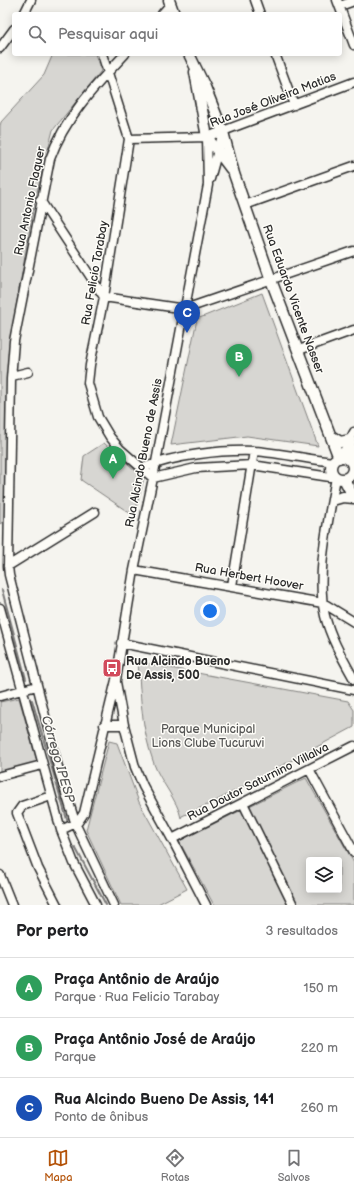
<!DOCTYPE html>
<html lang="pt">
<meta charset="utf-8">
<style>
:root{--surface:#fff;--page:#f2f2f2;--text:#202124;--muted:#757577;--line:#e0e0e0;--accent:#b45309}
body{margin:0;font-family:"Balsamiq Sans",sans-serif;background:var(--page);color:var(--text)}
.controls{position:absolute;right:12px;bottom:12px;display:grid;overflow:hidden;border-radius:4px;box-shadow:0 2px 10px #0003}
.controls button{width:36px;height:36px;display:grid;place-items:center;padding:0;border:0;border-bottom:1px solid var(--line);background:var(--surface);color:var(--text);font:20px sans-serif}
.you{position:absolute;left:210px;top:611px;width:14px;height:14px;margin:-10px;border:3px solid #fff;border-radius:50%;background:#1a73e8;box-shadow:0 0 0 6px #1a73e833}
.badge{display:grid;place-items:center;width:26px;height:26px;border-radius:50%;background:var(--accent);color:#fff;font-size:13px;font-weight:700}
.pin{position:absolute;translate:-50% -33px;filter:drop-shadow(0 1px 2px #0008)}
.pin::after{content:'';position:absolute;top:21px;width:14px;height:12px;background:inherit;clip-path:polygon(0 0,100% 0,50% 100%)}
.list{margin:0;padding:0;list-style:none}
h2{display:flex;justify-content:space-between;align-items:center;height:52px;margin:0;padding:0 16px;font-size:17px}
h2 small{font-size:13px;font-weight:400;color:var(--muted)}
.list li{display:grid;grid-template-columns:26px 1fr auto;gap:12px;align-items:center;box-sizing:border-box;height:60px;padding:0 16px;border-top:1px solid var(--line)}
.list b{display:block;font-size:15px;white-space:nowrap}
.list p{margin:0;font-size:13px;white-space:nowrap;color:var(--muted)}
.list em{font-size:13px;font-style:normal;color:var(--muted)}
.icon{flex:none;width:22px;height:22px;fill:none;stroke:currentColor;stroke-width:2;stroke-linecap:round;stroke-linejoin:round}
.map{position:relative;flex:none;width:354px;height:905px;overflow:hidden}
.search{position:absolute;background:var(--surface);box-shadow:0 2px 10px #0003;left:12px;right:12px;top:12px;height:44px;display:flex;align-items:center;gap:10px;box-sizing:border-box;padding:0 14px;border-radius:4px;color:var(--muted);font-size:15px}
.sheet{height:232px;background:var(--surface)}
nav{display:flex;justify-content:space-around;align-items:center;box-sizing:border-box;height:56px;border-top:1px solid var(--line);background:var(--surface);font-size:11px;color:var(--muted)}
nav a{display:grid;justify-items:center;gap:2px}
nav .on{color:var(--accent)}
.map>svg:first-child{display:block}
.green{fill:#d7d6d2;stroke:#81807e;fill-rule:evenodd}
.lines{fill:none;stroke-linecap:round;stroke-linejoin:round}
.stream{stroke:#797877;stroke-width:2}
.service-casing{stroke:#2b2b2b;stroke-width:7}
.minor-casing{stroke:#2b2b2b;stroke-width:11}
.tertiary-casing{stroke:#2b2b2b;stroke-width:13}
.service{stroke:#fdfcf7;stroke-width:4}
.minor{stroke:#fdfcf7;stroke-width:8}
.tertiary{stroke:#fdfcf7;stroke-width:10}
.labels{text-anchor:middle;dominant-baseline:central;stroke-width:3;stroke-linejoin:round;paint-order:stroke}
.street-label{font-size:12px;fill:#2b2b2b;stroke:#fdfcf7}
.poi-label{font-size:12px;font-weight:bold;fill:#2b2b2b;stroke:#fdfcf7;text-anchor:start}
.park-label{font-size:12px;fill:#565655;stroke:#fdfcf7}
.water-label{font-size:13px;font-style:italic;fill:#585857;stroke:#fdfcf7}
</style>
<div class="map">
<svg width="354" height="905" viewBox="0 0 354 905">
<rect width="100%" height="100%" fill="#f5f4ef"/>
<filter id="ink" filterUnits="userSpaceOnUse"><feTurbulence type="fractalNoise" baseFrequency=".025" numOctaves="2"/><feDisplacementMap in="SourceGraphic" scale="8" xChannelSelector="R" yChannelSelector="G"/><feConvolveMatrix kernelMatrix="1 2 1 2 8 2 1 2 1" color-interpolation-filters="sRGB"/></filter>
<g filter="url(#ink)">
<path class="green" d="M53 54H95L101 71 53 130 35 200 11 335 4 521 0 524V126L1 122 44 75Z
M262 293 318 446 247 436 171 445 197 319Z
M104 443 144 478 134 516 81 480 84 456Z
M138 662 348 701 354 710V727L214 802 182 816 181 818C178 801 160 781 154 764 141 727 141 699 138 662Z
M19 698 37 762 0 773V702Z
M109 741 117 743 139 802 187 889 156 905H121L86 830Z
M306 778 354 863V905H214L179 841ZM309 860H339V890H309Z"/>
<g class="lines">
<path class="stream" d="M2 590 26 679
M32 700 68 823
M75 847 106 905"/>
<g class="service-casing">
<path id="service" d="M353 467H354"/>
</g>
<g class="minor-casing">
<path id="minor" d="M255 0 260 14
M337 0 354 45
M340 6 354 1
M24 14 31 0
M162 14 170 5
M0 48 14 29
M102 54 129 139 104 297 90 365 88 383 98 417 110 437 120 449 153 478 196 468 252 465 330 477 335 476
M275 54 294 105
M129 139 207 137 354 82
M210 179 223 132
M40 200 104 297 185 309 354 251
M245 205 354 166
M299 350 354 330
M12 376 28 372
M341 457 354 432
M349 460 351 443
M143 468C175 455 220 450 254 451 281 453 307 459 333 462
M336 477C329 519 315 574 325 616 331 639 343 659 354 679
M8 566 95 512
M134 570 323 603 354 622
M232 586 254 451
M0 608 61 830 74 863 96 905
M121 643 354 690
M116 682 124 725 135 767 143 786 172 839 206 905
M0 696 37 686
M104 725H124
M309 769 354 852
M0 776 42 765
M51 796 22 806 17 813 38 868 57 905
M243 803 293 905
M61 830 78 822 84 813 116 680 134 570 153 478 208 185 207 137
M172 839 354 746
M0 875 12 905
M114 905 76 825 59 771 9 575 8 566 11 379 14 341 50 159C65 117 95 86 125 54"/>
</g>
<g class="tertiary-casing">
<path id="tertiary" d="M169 0 174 14
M189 54 205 87 223 132 234 174 271 280 339 458
M195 72 207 137 231 169
M331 436 340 442 350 440
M331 468a11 11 0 1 1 22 0a11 11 0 1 1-22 0Z
M344 479 354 498
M336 499 343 497 354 498"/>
</g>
<use href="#service" class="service"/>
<use href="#minor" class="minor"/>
<use href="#tertiary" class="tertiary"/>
</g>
</g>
<defs>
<g id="bus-square" transform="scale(1)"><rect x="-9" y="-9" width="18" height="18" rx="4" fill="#d1495b" stroke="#fdfcf7"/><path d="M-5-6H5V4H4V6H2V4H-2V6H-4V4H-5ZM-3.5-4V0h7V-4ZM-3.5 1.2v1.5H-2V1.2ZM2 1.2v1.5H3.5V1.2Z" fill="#fff"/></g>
</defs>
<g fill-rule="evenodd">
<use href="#bus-square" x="112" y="668"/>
</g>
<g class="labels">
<g class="street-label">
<text transform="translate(273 100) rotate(-21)">Rua José Oliveira Matias</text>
<text transform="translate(30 201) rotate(-78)">Rua Antonio Flaquer</text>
<text transform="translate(95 273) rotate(-80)">Rua Felicio Tarabay</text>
<text transform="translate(293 299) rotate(70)">Rua Eduardo Vicente Nasser</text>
<text transform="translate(144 453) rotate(-79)">Rua Alcindo Bueno de Assis</text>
<text transform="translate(249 577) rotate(10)">Rua Herbert Hoover</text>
<text transform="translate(258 782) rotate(-27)">Rua Doutor Saturnino Villalva</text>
</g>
<g class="poi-label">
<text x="126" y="661">Rua Alcindo Bueno<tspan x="126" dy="14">De Assis, 500</tspan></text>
</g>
<g class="park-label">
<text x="208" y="729">Parque Municipal<tspan x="208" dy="14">Lions Clube Tucuruvi</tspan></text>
</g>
<g class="water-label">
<text transform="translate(58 759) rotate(74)">Córrego IPESP</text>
</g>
</g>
</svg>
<div class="controls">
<button><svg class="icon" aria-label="layers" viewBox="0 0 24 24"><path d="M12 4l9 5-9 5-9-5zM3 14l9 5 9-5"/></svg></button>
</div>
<div class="you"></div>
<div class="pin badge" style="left:113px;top:479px;background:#2e9e5b">A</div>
<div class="pin badge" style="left:239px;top:377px;background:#2e9e5b">B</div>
<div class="pin badge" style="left:187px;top:333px;background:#1a4fb4">C</div>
<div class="search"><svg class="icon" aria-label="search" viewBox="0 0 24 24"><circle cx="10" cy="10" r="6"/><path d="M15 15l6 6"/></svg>Pesquisar aqui</div>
</div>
<section class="sheet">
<h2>Por perto<small>3 resultados</small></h2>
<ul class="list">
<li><span class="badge" style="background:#2e9e5b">A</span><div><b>Praça Antônio de Araújo</b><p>Parque · Rua Felicio Tarabay</p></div><em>150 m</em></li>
<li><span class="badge" style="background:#2e9e5b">B</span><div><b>Praça Antônio José de Araújo</b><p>Parque</p></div><em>220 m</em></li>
<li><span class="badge" style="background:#1a4fb4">C</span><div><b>Rua Alcindo Bueno De Assis, 141</b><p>Ponto de ônibus</p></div><em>260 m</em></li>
</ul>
</section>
<nav>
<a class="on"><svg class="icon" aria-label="map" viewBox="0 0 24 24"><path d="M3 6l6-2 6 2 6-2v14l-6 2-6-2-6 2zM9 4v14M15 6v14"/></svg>Mapa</a>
<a><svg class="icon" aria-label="directions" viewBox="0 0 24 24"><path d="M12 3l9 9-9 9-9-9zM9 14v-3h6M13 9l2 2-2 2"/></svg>Rotas</a>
<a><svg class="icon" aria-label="saved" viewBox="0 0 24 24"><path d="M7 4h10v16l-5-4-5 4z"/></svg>Salvos</a>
</nav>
